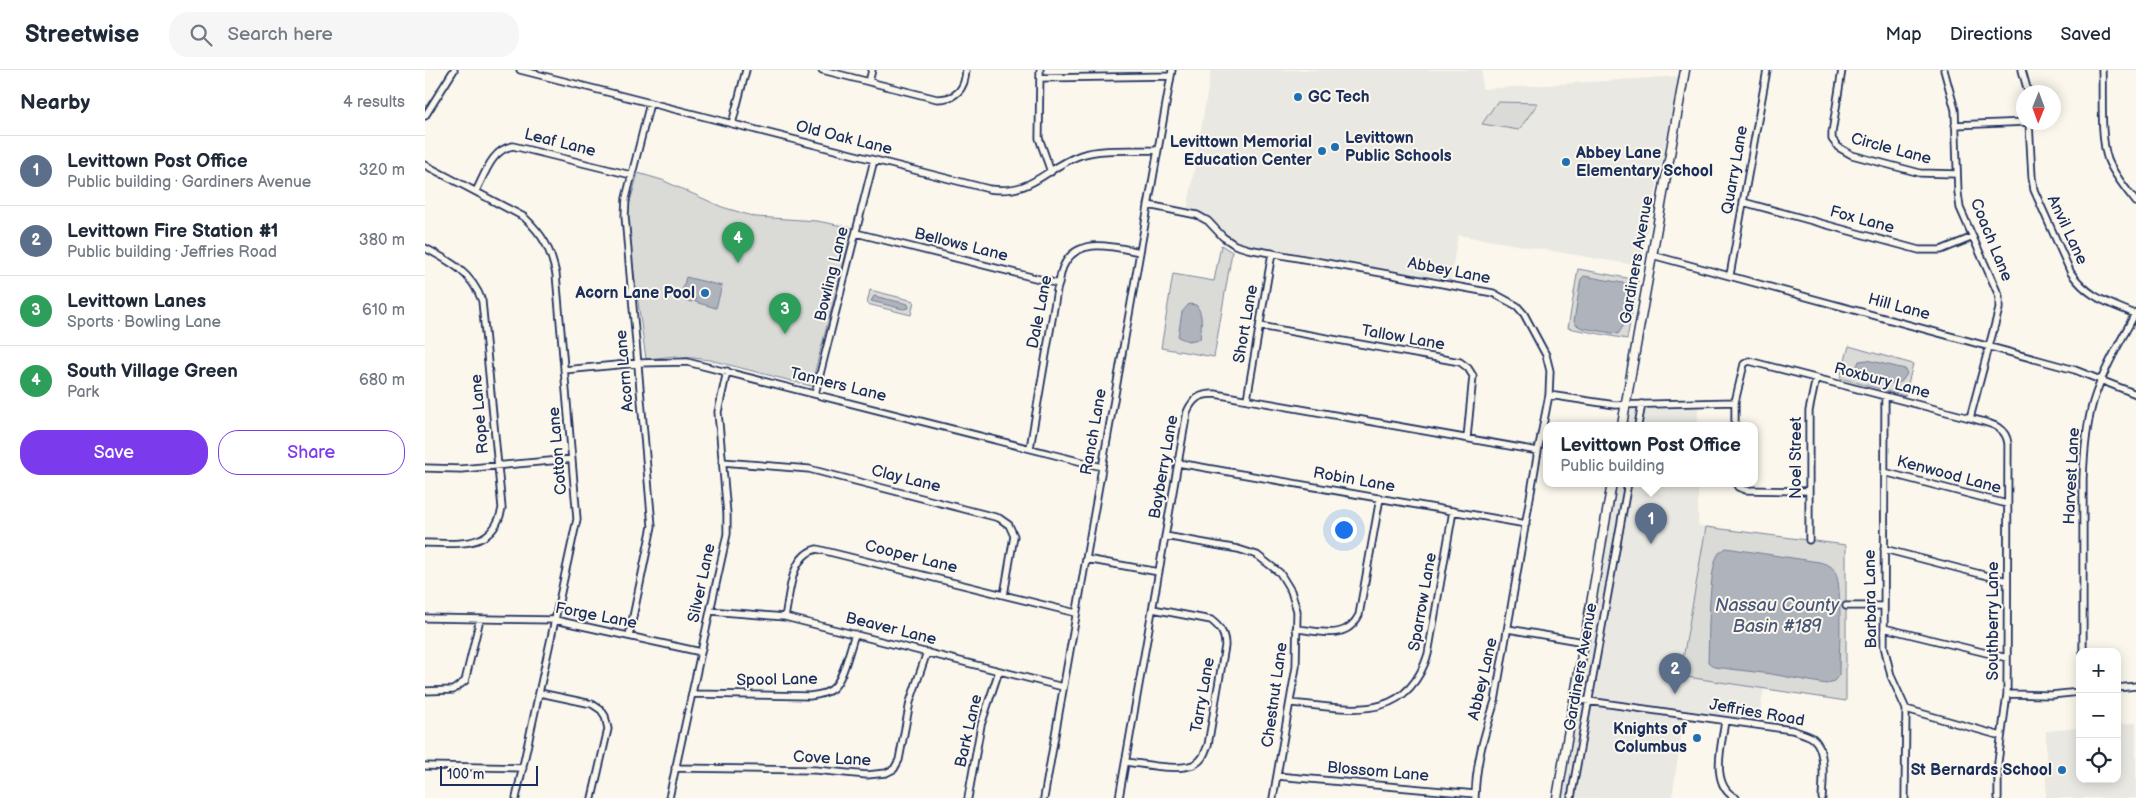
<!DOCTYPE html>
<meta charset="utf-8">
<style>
:root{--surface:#fff;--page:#f6f6f7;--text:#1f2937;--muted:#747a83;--line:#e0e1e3;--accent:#7c3aed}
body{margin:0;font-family:"Balsamiq Sans",sans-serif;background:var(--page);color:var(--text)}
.controls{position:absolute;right:15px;bottom:15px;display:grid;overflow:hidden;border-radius:10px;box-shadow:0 2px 12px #0003}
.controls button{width:45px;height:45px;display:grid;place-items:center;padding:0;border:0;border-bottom:1px solid var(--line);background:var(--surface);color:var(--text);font:25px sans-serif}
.compass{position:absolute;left:1591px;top:15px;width:45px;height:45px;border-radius:50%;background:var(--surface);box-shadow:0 2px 12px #0003;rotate:181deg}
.scale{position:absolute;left:15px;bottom:12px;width:98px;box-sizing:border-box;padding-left:5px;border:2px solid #1b2f5e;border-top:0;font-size:14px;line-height:18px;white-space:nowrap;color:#1b2f5e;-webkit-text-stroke:4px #fbf7ec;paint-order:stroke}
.you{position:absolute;left:918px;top:459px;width:18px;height:18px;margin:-12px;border:4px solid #fff;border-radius:50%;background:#1a73e8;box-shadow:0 0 0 8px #1a73e833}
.badge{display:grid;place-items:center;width:32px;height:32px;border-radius:50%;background:var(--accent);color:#fff;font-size:16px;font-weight:700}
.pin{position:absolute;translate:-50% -41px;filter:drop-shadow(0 1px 2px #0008)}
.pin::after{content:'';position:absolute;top:26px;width:18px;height:15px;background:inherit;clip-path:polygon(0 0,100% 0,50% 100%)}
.popup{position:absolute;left:1118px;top:352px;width:215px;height:65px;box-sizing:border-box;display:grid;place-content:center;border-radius:10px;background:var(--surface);filter:drop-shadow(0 1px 4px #0005);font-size:16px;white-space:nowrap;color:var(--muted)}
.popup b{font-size:19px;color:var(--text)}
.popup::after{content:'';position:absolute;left:50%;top:100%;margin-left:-10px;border:10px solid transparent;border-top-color:var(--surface)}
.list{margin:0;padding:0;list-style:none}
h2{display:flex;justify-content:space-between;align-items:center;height:65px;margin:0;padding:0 20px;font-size:21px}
h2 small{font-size:16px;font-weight:400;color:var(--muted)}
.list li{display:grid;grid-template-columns:32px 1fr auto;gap:15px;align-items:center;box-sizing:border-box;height:70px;padding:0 20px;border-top:1px solid var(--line)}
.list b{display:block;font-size:19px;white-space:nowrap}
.list p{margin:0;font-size:16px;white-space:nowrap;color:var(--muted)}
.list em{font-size:16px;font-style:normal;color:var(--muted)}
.actions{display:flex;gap:10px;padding:15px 20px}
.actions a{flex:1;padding:11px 0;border:1px solid var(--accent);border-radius:20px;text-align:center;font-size:18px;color:var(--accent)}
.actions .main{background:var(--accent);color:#fff}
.icon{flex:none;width:28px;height:28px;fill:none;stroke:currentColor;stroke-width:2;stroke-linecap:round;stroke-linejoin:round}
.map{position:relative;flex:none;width:1711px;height:728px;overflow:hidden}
header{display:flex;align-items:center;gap:30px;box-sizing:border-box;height:70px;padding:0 25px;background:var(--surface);border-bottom:1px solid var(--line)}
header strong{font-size:24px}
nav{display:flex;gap:28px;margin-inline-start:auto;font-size:18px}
.search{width:350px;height:45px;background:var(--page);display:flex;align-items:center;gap:12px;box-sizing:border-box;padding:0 18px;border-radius:20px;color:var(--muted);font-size:19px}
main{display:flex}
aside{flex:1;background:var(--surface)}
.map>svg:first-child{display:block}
.built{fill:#eae8e2}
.green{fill:#dadad7;stroke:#7a849a}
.water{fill:#afb3bb;stroke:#747e96}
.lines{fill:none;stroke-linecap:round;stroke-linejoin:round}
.minor-casing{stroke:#1b2f5e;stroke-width:9}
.secondary-casing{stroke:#1b2f5e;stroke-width:11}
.minor{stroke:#fbf7ec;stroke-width:5.5}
.secondary{stroke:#fbf7ec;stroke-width:8}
.poi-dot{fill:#1f6fb2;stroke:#fbf7ec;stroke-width:2}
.labels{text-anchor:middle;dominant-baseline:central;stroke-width:4;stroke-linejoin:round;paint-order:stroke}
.poi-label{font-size:16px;font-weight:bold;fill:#1b2f5e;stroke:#fbf7ec;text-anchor:end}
.street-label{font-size:16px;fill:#1b2f5e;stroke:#fbf7ec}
.water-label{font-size:18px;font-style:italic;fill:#47577a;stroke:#fbf7ec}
</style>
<header>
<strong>Streetwise</strong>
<div class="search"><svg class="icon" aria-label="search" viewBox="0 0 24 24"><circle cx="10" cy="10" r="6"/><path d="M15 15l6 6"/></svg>Search here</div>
<nav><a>Map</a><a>Directions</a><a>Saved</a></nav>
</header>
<main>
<aside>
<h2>Nearby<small>4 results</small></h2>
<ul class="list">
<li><span class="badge" style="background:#5c6f8a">1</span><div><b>Levittown Post Office</b><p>Public building · Gardiners Avenue</p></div><em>320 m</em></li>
<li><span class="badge" style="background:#5c6f8a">2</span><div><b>Levittown Fire Station #1</b><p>Public building · Jeffries Road</p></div><em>380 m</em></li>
<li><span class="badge" style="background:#2e9e5b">3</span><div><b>Levittown Lanes</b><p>Sports · Bowling Lane</p></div><em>610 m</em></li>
<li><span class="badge" style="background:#2e9e5b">4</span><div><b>South Village Green</b><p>Park</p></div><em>680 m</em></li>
</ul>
<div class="actions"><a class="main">Save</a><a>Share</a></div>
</aside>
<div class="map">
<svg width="1711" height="728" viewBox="0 0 1711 728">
<rect width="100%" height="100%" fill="#fbf7ec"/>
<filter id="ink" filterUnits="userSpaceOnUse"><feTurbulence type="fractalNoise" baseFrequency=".02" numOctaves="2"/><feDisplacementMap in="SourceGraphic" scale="10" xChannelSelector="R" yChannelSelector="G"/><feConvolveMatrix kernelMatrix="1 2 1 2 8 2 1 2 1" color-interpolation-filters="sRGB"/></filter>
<g filter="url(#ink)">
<path class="built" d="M786 0H1057V19L1255 6 1215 196 1033 165 1025 214 810 174 780 149 762 142Z
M1273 332V355H1198L1202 333Z
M1188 413H1273V455L1281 457 1255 606 1339 618 1333 657 1259 646 1247 728H1135Z
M1711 653V728H1621V661L1655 658V709H1692V654Z"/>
<path class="green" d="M1072 32 1113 33 1094 60 1057 54Z
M213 103 237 110 297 137 331 147 392 151 428 158 386 316 285 290 251 286 221 289 201 146Z
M796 175 807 182 789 287 736 278 748 204 789 211Z
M1153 199 1213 210 1202 269 1143 258Z
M445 220 489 231 486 245 442 234Z
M1424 276 1488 294 1480 326 1415 308Z
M1281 457 1421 475V631L1255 606Z"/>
<path class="water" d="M1159 206 1203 214 1205 216 1199 255 1193 264 1157 258 1150 254 1149 251 1156 209Z
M261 207 297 216 291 238 270 232 271 229 268 228 267 232 255 229Z
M449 226 483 234 484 238 478 239 446 231Z
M764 234 771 235C779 244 776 258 775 269L763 271 753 267 757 242Z
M1442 290 1480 299 1482 304 1477 311 1472 314 1434 307 1430 301 1434 291Z
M1301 478 1394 492C1401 494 1406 495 1410 501 1418 515 1414 585 1414 605L1409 611 1401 614 1346 604 1289 597 1283 592C1284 571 1283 496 1294 483 1296 481 1299 480 1301 478Z"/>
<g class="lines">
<g class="minor-casing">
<path id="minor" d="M95 0 564 119C609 125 619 98 656 85 677 78 710 81 733 80
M397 0 512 29C532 29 540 19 541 0
M615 0 614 68 626 102
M1417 0 1407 63V69L1413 77 1427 85 1495 103 1532 104
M1519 0 1530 40 1533 123 1535 138 1574 226V239L1545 348
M1597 0 1603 22
M1677 0C1678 24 1675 68 1683 90 1689 105 1701 119 1711 132
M615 8 746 6
M444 12 447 0
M0 46 29 0
M1604 52 1607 107 1609 120 1646 203C1664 228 1682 232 1710 244
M307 54 321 0
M1530 55 1602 52
M0 95 99 147C119 166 125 178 131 204L152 449 91 728
M51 121C60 104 67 79 88 76L206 105
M1318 132 1494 180H1516L1548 167
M723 135 772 145 783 151 798 167 810 175 823 179 1068 223 1092 236 1099 244 1121 285 1125 301 1124 325 1113 381 1070 631C1059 666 1051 691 1050 728
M431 163 634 214
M0 178C25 191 47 203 57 231L77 438C69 480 33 473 0 473
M1227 185 1650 300 1711 324
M1305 205 1342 0
M835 256 1035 292 1043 298 1048 306 1042 368
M139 300 213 293 262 292 677 397
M390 324 449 90
M1124 325 1190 335 1310 332
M1460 326 1459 576 1466 606 1481 639 1480 728
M822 329 847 183
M1213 355 1217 334
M1310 355V332L1319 294 1324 291 1545 348C1561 353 1581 354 1583 374L1582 624 1573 692V728
M605 378 632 220C635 212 635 204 638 197 652 165 689 177 715 182
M297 392 384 399 574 448 584 455 589 466 579 525
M753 393 1101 454
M0 398 36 399 147 389
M1459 402 1582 434
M1311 413 1313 417 1321 420 1384 421
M740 466 813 479 832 485 855 503 866 521 872 541 871 597 848 728
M1384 470V341L1391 308
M1459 479 1582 511
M661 489 734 502
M1421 536H1459
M285 541 360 547 638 617
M360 547C365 524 365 485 392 479L651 543
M0 548 130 550 276 582
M1459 558 1582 588
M871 559C896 561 921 571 934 545L955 428
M1083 559 1159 572
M204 566 227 456 200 146 201 128 225 33
M1658 582V409C1659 383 1661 357 1668 332 1678 300 1696 271 1711 242
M1692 618 1711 616
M0 621 28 620 40 611 55 549
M115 623 167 634 176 640 180 646 183 659 167 728
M267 624 385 626C392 625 401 624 407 619 418 611 425 578 430 564
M1582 624 1626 625 1655 622
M1149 629 1367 660C1373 662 1380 664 1386 667 1402 676 1398 712 1397 728
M865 633C923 638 981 655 1003 584L1028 441
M1481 639 1576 666
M1300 651C1297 674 1284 715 1311 728
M701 692C719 694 755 702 770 694 778 690 780 682 783 675L800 576C800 564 796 558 786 550L728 539
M0 696 98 698
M250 698 390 700 442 705 461 703 469 699 474 690 485 632 502 582
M852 706 1050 724
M244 728 302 464V444L293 342 302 301
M543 728 556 655 574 601
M619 728 747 0
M694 728 762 342C768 328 775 324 790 324L1113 381
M1146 728 1203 413"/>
</g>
<g class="secondary-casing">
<path id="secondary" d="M1197 355 1260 0
M1132 728 1187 413"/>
</g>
<use href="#minor" class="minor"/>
<use href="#secondary" class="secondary"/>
</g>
</g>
<g class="poi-dot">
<circle cx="873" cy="27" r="5"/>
<circle cx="910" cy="77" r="5"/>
<circle cx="897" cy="81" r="5"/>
<circle cx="1141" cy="92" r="5"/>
<circle cx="280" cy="223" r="5"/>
<circle cx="1272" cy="668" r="5"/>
<circle cx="1637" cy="700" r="5"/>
</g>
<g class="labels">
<g class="poi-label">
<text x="883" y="27" text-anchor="start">GC Tech</text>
<text x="920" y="68" text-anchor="start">Levittown<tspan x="920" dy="18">Public Schools</tspan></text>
<text x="887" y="72">Levittown Memorial<tspan x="887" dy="18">Education Center</tspan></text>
<text x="1151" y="83" text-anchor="start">Abbey Lane<tspan x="1151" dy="18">Elementary School</tspan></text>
<text x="270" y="223">Acorn Lane Pool</text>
<text x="1262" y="659">Knights of<tspan x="1262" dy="18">Columbus</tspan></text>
<text x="1627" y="700">St Bernards School</text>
</g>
<g class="street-label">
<text transform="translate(419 68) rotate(14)">Old Oak Lane</text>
<text transform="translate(135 73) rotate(14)">Leaf Lane</text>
<text transform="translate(1466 79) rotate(15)">Circle Lane</text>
<text transform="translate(1310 100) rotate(-80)">Quarry Lane</text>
<text transform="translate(1437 150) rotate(15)">Fox Lane</text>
<text transform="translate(1642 160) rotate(65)">Anvil Lane</text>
<text transform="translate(1566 170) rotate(68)">Coach Lane</text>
<text transform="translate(536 175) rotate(14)">Bellows Lane</text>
<text transform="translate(1212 190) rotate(-80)">Gardiners Avenue</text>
<text transform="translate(1024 201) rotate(11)">Abbey Lane</text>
<text transform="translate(407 204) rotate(-76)">Bowling Lane</text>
<text transform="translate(1474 237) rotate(15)">Hill Lane</text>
<text transform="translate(615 242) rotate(-79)">Dale Lane</text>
<text transform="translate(821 254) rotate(-80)">Short Lane</text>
<text transform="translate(978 268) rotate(10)">Tallow Lane</text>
<text transform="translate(200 301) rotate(-95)">Acorn Lane</text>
<text transform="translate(1457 311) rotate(15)">Roxbury Lane</text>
<text transform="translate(413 315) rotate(14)">Tanners Lane</text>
<text transform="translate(55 344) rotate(-95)">Rope Lane</text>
<text transform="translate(669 362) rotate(-80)">Ranch Lane</text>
<text transform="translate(133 381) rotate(-95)">Cotton Lane</text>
<text transform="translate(1371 388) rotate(-90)">Noel Street</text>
<text transform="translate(739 397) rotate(-80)">Bayberry Lane</text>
<text transform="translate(1524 405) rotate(15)">Kenwood Lane</text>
<text transform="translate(1647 406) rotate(-87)">Harvest Lane</text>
<text transform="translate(481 409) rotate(14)">Clay Lane</text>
<text transform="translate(929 410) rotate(10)">Robin Lane</text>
<text transform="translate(486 487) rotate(14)">Cooper Lane</text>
<text transform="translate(277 513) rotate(-78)">Silver Lane</text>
<text transform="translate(1446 529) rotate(-91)">Barbara Lane</text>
<text transform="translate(998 532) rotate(-80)">Sparrow Lane</text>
<text transform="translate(171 546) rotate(11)">Forge Lane</text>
<text transform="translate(1568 551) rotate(-90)">Southberry Lane</text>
<text transform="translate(466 559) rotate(14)">Beaver Lane</text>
<text transform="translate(1156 597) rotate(-80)">Gardiners Avenue</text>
<text transform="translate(1058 609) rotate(-77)">Abbey Lane</text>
<text transform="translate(352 610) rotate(-1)">Spool Lane</text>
<text transform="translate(778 625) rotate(-80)">Tarry Lane</text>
<text transform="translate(850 625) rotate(-82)">Chestnut Lane</text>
<text transform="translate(1332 643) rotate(10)">Jeffries Road</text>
<text transform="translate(544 661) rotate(-77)">Bark Lane</text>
<text transform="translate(407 689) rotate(3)">Cove Lane</text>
<text transform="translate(953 702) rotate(5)">Blossom Lane</text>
</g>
<g class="water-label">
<text x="1352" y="535">Nassau County<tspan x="1352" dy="21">Basin #189</tspan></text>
</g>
</g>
</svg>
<div class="controls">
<button>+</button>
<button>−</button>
<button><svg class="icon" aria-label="locate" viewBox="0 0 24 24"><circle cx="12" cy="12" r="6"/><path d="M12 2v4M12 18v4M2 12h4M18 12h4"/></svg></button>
</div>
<svg class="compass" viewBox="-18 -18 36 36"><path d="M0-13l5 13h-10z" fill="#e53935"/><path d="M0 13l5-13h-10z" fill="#747a83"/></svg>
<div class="scale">100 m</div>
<div class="you"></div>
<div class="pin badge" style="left:1226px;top:474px;background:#5c6f8a">1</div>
<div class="popup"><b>Levittown Post Office</b>Public building</div>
<div class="pin badge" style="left:1250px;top:624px;background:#5c6f8a">2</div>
<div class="pin badge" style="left:360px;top:264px;background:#2e9e5b">3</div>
<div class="pin badge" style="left:313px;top:193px;background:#2e9e5b">4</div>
</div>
</main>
